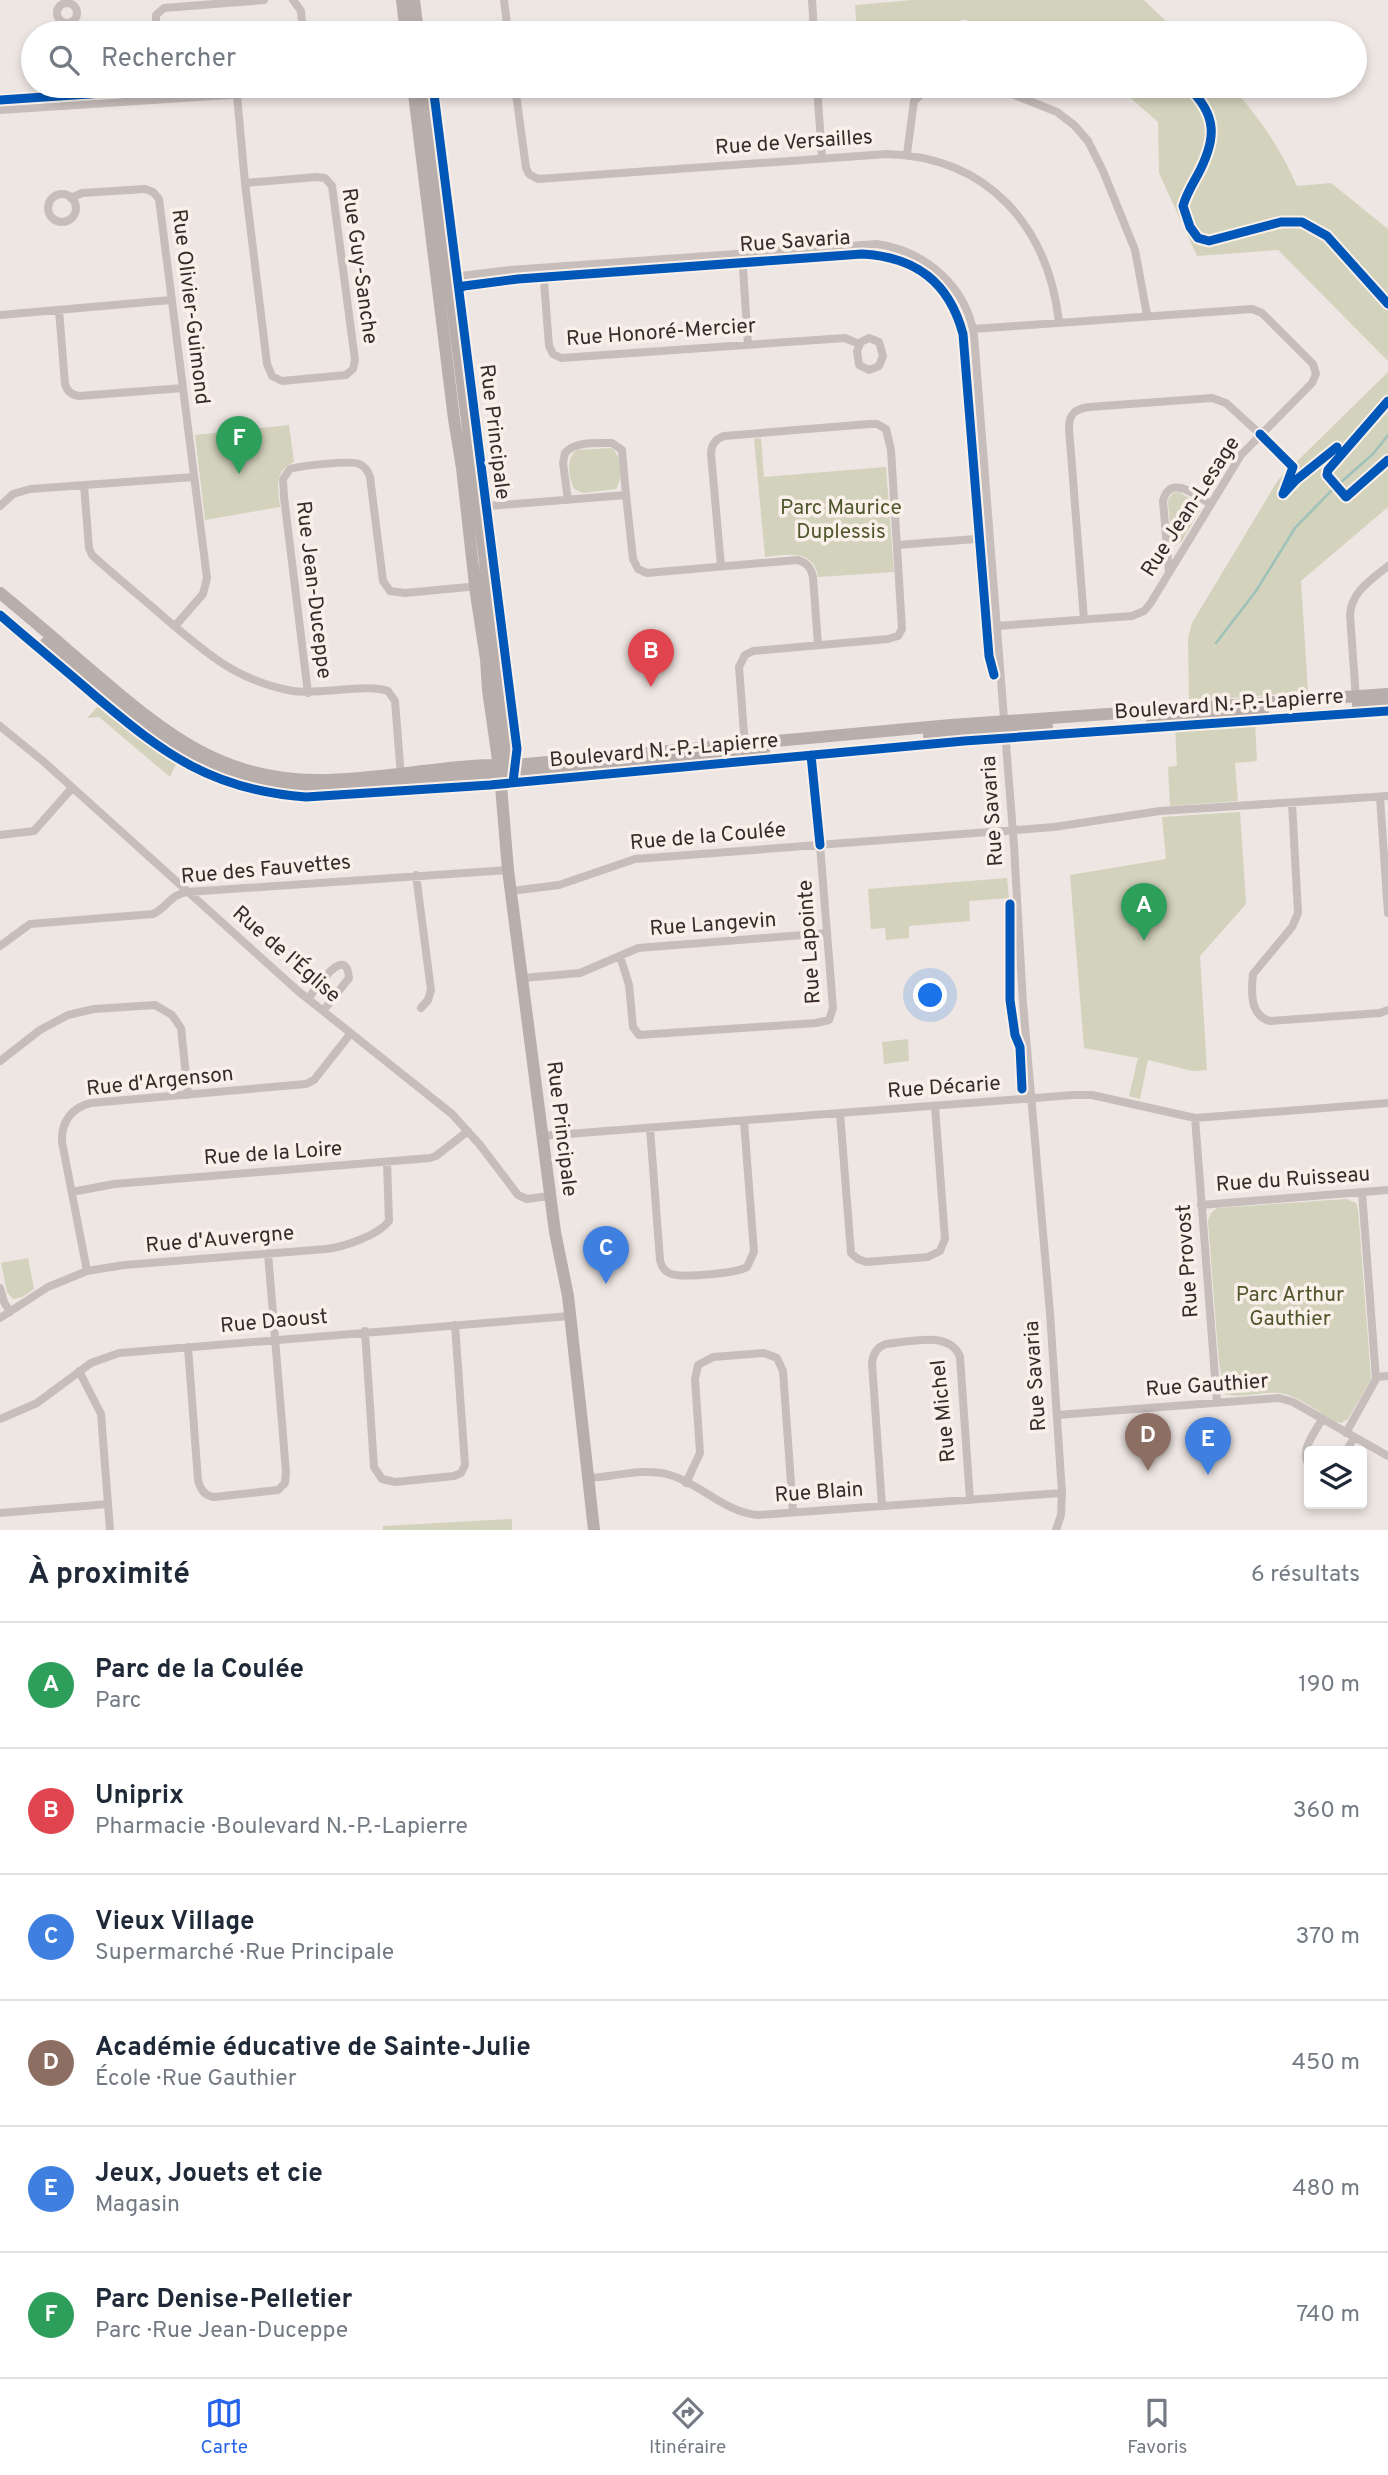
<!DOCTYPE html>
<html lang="fr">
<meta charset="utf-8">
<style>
:root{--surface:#fff;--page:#f6f6f7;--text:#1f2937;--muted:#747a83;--line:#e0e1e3;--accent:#2563eb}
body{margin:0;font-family:Overpass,sans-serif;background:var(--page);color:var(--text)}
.controls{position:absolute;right:21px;bottom:21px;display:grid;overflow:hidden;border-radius:7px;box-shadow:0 4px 10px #0003}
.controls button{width:63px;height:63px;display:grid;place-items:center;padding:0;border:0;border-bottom:2px solid var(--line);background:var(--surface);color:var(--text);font:35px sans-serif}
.you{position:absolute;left:931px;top:996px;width:24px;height:24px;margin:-18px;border:5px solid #fff;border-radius:50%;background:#1a73e8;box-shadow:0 0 0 10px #1a73e833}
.badge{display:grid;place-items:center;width:46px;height:46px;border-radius:50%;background:var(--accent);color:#fff;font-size:23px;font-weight:700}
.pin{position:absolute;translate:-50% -58px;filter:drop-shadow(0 2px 4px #0008)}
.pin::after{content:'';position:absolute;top:37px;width:24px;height:21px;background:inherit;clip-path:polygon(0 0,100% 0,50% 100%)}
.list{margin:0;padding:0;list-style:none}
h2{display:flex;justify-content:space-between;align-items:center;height:91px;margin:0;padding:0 28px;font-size:30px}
h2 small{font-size:23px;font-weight:400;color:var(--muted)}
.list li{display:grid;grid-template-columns:46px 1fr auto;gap:21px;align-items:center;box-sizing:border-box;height:126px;padding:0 28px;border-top:2px solid var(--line)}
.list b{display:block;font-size:26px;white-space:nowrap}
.list p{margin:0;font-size:23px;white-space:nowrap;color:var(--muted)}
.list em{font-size:23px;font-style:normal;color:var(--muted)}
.icon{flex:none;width:38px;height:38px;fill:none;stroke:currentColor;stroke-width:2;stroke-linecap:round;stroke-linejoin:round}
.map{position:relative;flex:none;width:1388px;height:1530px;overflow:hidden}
.search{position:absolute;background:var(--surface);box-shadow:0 4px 10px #0003;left:21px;right:21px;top:21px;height:77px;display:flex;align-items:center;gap:18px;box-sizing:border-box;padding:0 24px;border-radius:38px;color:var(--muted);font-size:26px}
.sheet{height:847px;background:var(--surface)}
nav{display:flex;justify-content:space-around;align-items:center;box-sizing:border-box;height:98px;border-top:2px solid var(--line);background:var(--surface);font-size:19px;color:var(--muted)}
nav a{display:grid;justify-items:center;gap:4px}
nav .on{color:var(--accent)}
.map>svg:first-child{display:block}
.green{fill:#d3d2bc}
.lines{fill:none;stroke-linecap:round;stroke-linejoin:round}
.stream{stroke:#9ec1ba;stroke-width:2.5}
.street{stroke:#c7bebb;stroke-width:8}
.secondary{stroke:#b8aeab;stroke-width:12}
.cycleway-casing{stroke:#faf0ea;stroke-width:13}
.cycleway{stroke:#0057b8;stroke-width:9}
.labels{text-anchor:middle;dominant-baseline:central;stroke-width:7;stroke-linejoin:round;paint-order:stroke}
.street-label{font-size:21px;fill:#382b29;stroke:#faf0ea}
.park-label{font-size:21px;fill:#4f572c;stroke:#faf0ea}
</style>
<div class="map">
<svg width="1388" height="1530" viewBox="0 0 1388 1530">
<rect width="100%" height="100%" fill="#eee6e2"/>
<path class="green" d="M913 0H1144L1178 33H1002L964 19 928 33H857L855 5Z
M1117 86H1230C1258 114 1281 150 1297 186L1331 183 1388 229V361L1278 250 1197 256 1159 173 1158 122Z
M1388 372V507L1301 581 1308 692 1189 701 1188 638 1192 623 1278 480Z
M289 425 294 462C273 471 278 488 280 507L205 520 195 435Z
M761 438 764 477 886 467 894 572 818 577C814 548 786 555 765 557L754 439Z
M612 448C622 457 623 479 616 489L583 493 574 489C569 478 565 458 577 450Z
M1179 492 1197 503 1200 510 1182 541 1176 545 1171 541 1168 500 1173 493Z
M101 703 138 735 177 762 170 777 99 717 87 718Z
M1255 722 1257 761 1235 763 1238 801 1170 806 1168 767 1177 766 1175 728Z
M1240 812 1246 904 1200 956 1207 1070 1193 1071 1148 1060 1140 1099 1129 1096 1138 1058 1084 1048 1070 875 1166 859 1162 817Z
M1007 878 1009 898 969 901 970 921 909 926V938L886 940 885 928 871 929 868 889Z
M908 1039 909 1061 884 1064 882 1042Z
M1346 1199 1356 1203 1358 1210 1371 1379 1348 1419 1341 1423 1334 1421C1318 1412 1299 1396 1280 1393 1261 1391 1242 1399 1225 1394L1219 1363 1208 1221 1211 1213 1217 1208Z
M28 1258 34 1289 22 1297 13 1299 7 1292 1 1263Z
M512 1519V1530H383V1526Z"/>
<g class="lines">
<path class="stream" d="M1216 643 1256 591 1295 528 1332 490 1373 454 1388 435"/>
<path class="street" d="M293 0 301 11 303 33
M504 0 508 33
M812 0 814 33
M57 13a10 10 0 1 1 20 0a10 10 0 1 1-20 0Z
M156 33V15L164 8 264 0
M63 86 64 106
M159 86 160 99
M515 86 526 168 529 174 538 179 887 154C988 157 1048 226 1059 322
M817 86 822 158
M992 86 1057 112 1074 125 1088 141 1103 171 1135 250 1147 315
M237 95 245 183 267 364 272 376 282 381 346 375 353 369 355 360 332 186 325 178 316 177 245 183
M0 110 366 86
M907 154 914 101 930 86
M48 208a14 14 0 1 1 28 0a14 14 0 1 1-28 0Z
M71 198 82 193 145 189 153 192 159 199 207 578 203 594 175 626
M742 253 748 345
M543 268 549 346 553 354 561 358 845 338 859 344
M444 278 510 270 877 244C925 251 966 286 974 335L1014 846 1023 1003 1050 1313 1062 1493 1061 1515 1056 1530
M59 310 65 384C67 392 72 395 79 396L183 388
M0 315 171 300
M973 329 1252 309 1262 313 1313 364 1316 374 1312 383 1241 455 1150 604 1144 611 1132 616 997 626
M869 338 879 342 883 356 879 366 869 370 859 365 857 351 861 342Z
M84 485 89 548 92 555C116 577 141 597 165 618 206 653 237 681 293 691 319 695 369 683 388 691L395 701 401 777
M568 500 563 463 565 453C575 441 597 443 612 443L622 450 626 495
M0 506 13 494 30 489 194 477
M476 507 626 495 633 559 638 569 647 573 797 560C807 562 811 568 813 577L818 645
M897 545 989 538
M721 566 711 454C711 445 715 439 724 436L869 424H877L886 429 891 450 902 629 898 636 888 639 753 651 745 655 739 667 745 747
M1169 572 1163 501C1170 474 1195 494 1210 504
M1084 620 1069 428C1069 414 1075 409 1089 407L1212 398 1226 403 1260 434
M308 693 284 497 283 479 290 469C299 466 351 460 359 464 365 466 368 471 370 477L383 581 390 591 405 593 479 586
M1356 699 1350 615C1351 592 1371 580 1388 566
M0 726 43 761 298 991 452 1114 480 1145 518 1195 527 1199 550 1196
M1380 797 1388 913
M1292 803 1298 913 1292 927 1253 974C1251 992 1250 1016 1270 1021L1380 1013 1388 1010
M0 835 34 831 72 788
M416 875 431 990 428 1000 421 1008
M511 891 559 885 635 859 1054 827 1160 811 1388 796
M0 946 30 924 153 914C167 908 171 894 187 892L508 870
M620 956 629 985 633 1027 639 1035 816 1023 829 1020 833 1008 820 845
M523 978 580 973 638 948 827 933
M308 999C315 990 346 942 349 978L323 1011
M0 1061 40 1030 68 1015 94 1009 155 1005 172 1015 181 1028 188 1095
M840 1113 851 1253 858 1259 866 1262 928 1257 940 1251 945 1239 935 1106
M1195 1118 1217 1403
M650 1128 660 1260C661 1265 663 1270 669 1273 679 1279 737 1273 747 1267L754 1252 744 1121
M542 1136 1073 1095H1092L1195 1118 1388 1103
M72 1192 114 1184 430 1158 436 1156 468 1131
M1201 1205 1388 1190
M87 1271 62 1142C61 1122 72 1107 91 1103L306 1084 314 1080 351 1033
M0 1288 4 1302 10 1312
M0 1318 48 1287 87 1271 124 1265 326 1249C344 1247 379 1235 389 1221L387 1163
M365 1331 374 1467 382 1479 395 1482 454 1476 461 1473 465 1465 455 1325
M188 1347 198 1480C200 1489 204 1496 214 1497L278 1490 285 1483 286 1472 268 1253
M79 1371 101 1414 110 1530
M1376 1377 1388 1376
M1057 1415 1279 1398 1293 1402 1388 1456
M0 1419 37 1403 91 1363 119 1353 570 1316
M1346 1433 1376 1379 1362 1192
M1346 1451 1354 1438
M1309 1465C1299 1450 1315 1433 1322 1419
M589 1478C614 1477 645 1467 670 1475 701 1484 724 1512 758 1515L1062 1493
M686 1483 700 1453 695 1379 698 1365 713 1357 764 1353 777 1358 783 1371 793 1512
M882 1506 872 1363C873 1353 877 1347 886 1344 909 1342 950 1330 960 1357L970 1500
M0 1513 108 1504"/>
<path class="secondary" d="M402 0 406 33
M414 0 418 33
M413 86 454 419 462 468 476 594 486 659 488 690 500 774 508 870 546 1163 555 1232 568 1296 594 1530
M424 86 485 561 487 598 508 750 503 771
M0 593C33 620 65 648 98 676 166 734 223 781 319 780 384 780 450 763 515 765L951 725 1388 694
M46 643C143 726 208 798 348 787L764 750
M1358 705 1388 703
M1152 719 1263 712
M929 736 1047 727"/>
<g class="cycleway-casing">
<path id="cycleway" d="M433 86 517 749 513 782
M1187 86C1218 115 1217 139 1197 176 1192 185 1186 195 1183 206L1190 227 1198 238 1209 241 1281 222H1302L1327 236 1388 304
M0 100 207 86
M459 289 464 286 518 279 862 254C916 257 949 282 963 334L989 656 994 675
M1388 401 1328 470 1327 475 1346 497 1388 460
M1260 434 1293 467 1283 494 1296 480 1337 447
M0 615C31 642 63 668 94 695 164 754 211 790 306 797L490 785 964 741 1388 711
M811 755 820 845
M1010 904V1000L1015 1035 1020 1047 1022 1089"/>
</g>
<use href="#cycleway" class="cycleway"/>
</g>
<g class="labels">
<g class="street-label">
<text transform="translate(794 143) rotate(-4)">Rue de Versailles</text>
<text transform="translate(795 242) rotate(-4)">Rue Savaria</text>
<text transform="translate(359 266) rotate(82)">Rue Guy-Sanche</text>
<text transform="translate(190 307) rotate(83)">Rue Olivier-Guimond</text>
<text transform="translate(661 333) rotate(-4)">Rue Honoré-Mercier</text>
<text transform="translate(494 432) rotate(83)">Rue Principale</text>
<text transform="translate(1191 507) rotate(-57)">Rue Jean-Lesage</text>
<text transform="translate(313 590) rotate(83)">Rue Jean-Duceppe</text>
<text transform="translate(1229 705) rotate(-4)">Boulevard N.-P.-Lapierre</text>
<text transform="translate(664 751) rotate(-5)">Boulevard N.-P.-Lapierre</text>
<text transform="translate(993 811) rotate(-94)">Rue Savaria</text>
<text transform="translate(708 837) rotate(-5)">Rue de la Coulée</text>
<text transform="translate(266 870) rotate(-5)">Rue des Fauvettes</text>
<text transform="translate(713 925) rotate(-4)">Rue Langevin</text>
<text transform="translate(810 942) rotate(-94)">Rue Lapointe</text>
<text transform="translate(286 955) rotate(41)">Rue de l'Église</text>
<text transform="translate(160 1082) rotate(-6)">Rue d'Argenson</text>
<text transform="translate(944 1088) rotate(-4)">Rue Décarie</text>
<text transform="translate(561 1129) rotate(83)">Rue Principale</text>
<text transform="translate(273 1154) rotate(-4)">Rue de la Loire</text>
<text transform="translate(1293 1180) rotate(-4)">Rue du Ruisseau</text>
<text transform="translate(220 1240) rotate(-5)">Rue d'Auvergne</text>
<text transform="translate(1188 1261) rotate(-94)">Rue Provost</text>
<text transform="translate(274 1322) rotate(-5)">Rue Daoust</text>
<text transform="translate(1036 1376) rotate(-94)">Rue Savaria</text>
<text transform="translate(1207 1386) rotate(-4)">Rue Gauthier</text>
<text transform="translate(944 1411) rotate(-96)">Rue Michel</text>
<text transform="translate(819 1493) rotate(-4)">Rue Blain</text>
</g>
<g class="park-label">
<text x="841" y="508">Parc Maurice<tspan x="841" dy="24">Duplessis</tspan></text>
<text x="1290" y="1295">Parc Arthur<tspan x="1290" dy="24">Gauthier</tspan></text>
</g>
</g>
</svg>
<div class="controls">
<button><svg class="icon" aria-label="layers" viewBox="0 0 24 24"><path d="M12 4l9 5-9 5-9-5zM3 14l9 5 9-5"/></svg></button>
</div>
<div class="you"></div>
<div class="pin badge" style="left:1144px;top:941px;background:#2e9e5b">A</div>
<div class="pin badge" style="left:651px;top:687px;background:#e0444e">B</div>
<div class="pin badge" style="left:606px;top:1284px;background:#3f7fe0">C</div>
<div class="pin badge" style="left:1148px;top:1471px;background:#8d6e63">D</div>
<div class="pin badge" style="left:1208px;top:1475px;background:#3f7fe0">E</div>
<div class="pin badge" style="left:239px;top:474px;background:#2e9e5b">F</div>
<div class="search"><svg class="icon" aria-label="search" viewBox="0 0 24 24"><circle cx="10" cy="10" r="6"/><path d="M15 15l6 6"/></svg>Rechercher</div>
</div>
<section class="sheet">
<h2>À proximité<small>6 résultats</small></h2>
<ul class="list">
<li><span class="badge" style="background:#2e9e5b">A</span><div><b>Parc de la Coulée</b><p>Parc</p></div><em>190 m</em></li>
<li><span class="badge" style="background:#e0444e">B</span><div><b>Uniprix</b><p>Pharmacie · Boulevard N.-P.-Lapierre</p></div><em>360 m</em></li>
<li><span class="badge" style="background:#3f7fe0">C</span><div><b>Vieux Village</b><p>Supermarché · Rue Principale</p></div><em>370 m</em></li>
<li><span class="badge" style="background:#8d6e63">D</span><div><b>Académie éducative de Sainte-Julie</b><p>École · Rue Gauthier</p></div><em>450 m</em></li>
<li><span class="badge" style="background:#3f7fe0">E</span><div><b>Jeux, Jouets et cie</b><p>Magasin</p></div><em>480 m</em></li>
<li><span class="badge" style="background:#2e9e5b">F</span><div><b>Parc Denise-Pelletier</b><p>Parc · Rue Jean-Duceppe</p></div><em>740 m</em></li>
</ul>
</section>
<nav>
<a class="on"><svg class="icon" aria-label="map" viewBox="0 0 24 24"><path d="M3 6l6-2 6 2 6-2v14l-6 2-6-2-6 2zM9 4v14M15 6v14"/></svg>Carte</a>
<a><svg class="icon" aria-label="directions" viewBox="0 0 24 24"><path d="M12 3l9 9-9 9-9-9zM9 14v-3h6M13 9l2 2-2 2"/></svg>Itinéraire</a>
<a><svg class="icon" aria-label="saved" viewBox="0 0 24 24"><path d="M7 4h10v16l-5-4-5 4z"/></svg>Favoris</a>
</nav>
